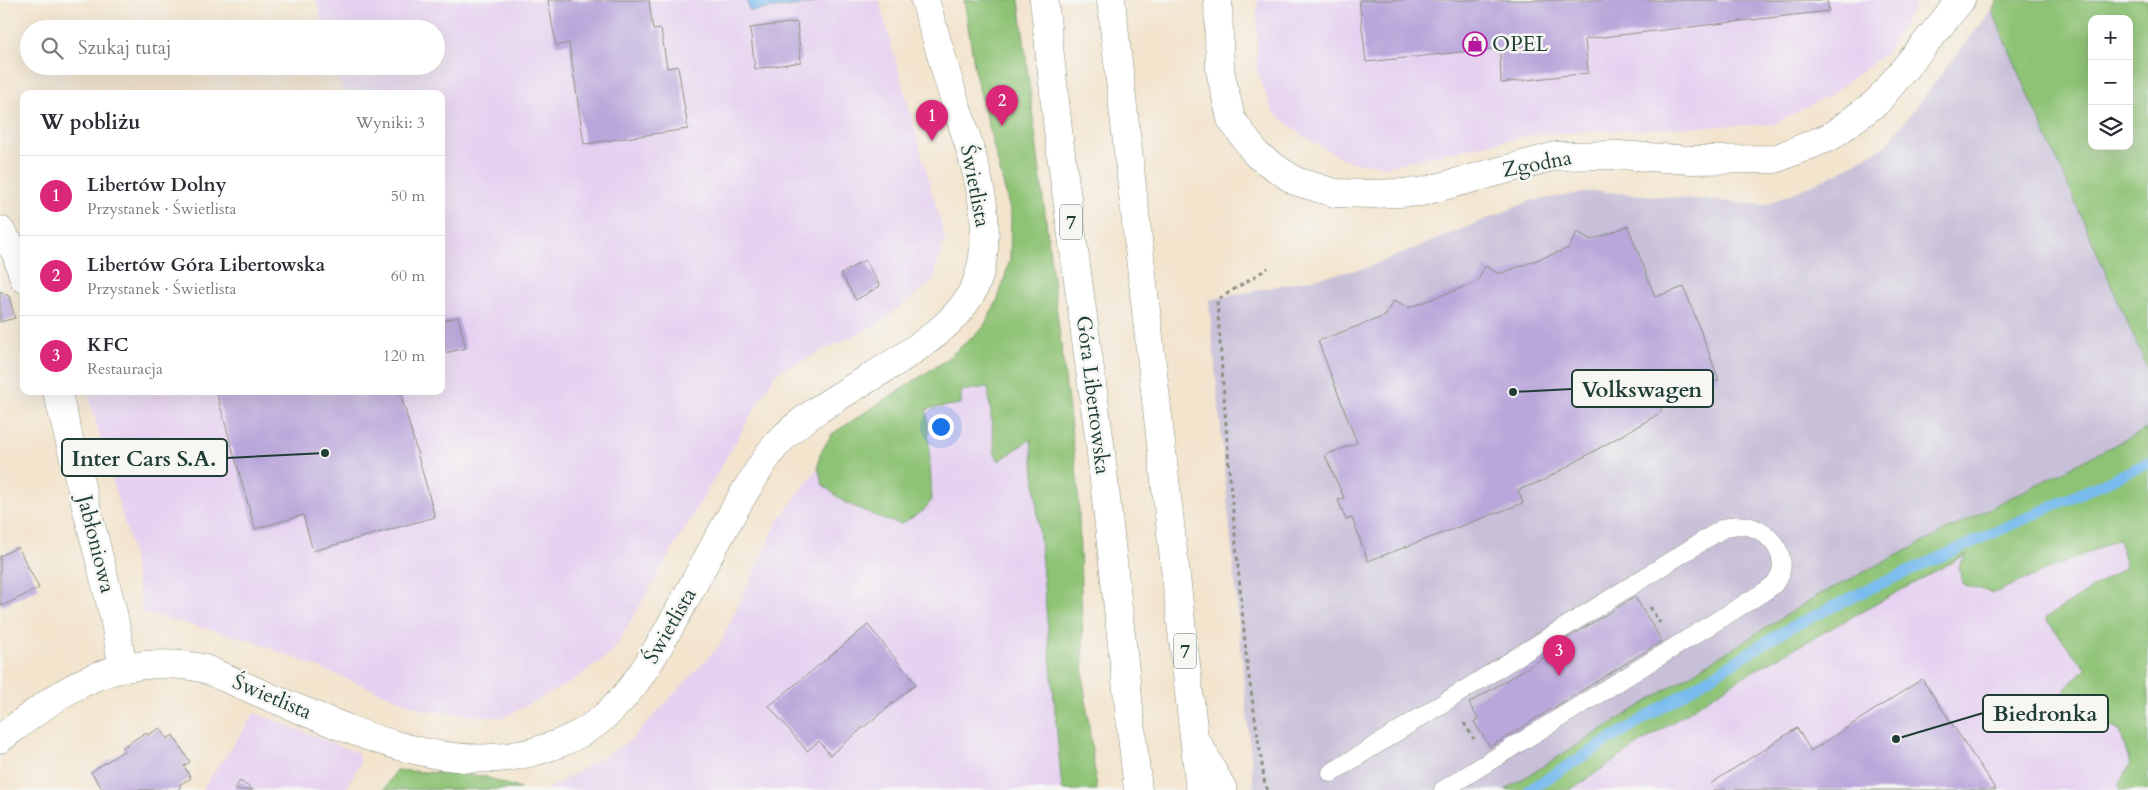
<!DOCTYPE html>
<html lang="pl">
<meta charset="utf-8">
<style>
:root{--surface:#fff;--page:#f2f2f3;--text:#2b2b33;--muted:#7c7c81;--line:#e1e1e2;--accent:#db2777}
body{margin:0;font-family:Cardo,serif;background:var(--page);color:var(--text)}
.controls{position:absolute;right:15px;top:15px;display:grid;overflow:hidden;border-radius:10px;box-shadow:0 5px 20px #0002}
.controls button{width:45px;height:45px;display:grid;place-items:center;padding:0;border:0;border-bottom:1px solid var(--line);background:var(--surface);color:var(--text);font:25px sans-serif}
.you{position:absolute;left:940px;top:426px;width:18px;height:18px;margin:-12px;border:4px solid #fff;border-radius:50%;background:#1a73e8;box-shadow:0 0 0 8px #1a73e833}
.badge{display:grid;place-items:center;width:32px;height:32px;border-radius:50%;background:var(--accent);color:#fff;font-size:16px;font-weight:700}
.pin{position:absolute;translate:-50% -41px;filter:drop-shadow(0 1px 2px #0008)}
.pin::after{content:'';position:absolute;top:26px;width:18px;height:15px;background:inherit;clip-path:polygon(0 0,100% 0,50% 100%)}
.list{margin:0;padding:0;list-style:none}
h2{display:flex;justify-content:space-between;align-items:center;height:65px;margin:0;padding:0 20px;font-size:21px}
h2 small{font-size:16px;font-weight:400;color:var(--muted)}
.list li{display:grid;grid-template-columns:32px 1fr auto;gap:15px;align-items:center;box-sizing:border-box;height:80px;padding:0 20px;border-top:1px solid var(--line)}
.list b{display:block;font-size:19px;white-space:nowrap}
.list p{margin:0;font-size:16px;white-space:nowrap;color:var(--muted)}
.list em{font-size:16px;font-style:normal;color:var(--muted)}
.icon{flex:none;width:28px;height:28px;fill:none;stroke:currentColor;stroke-width:2;stroke-linecap:round;stroke-linejoin:round}
.map{position:relative;flex:none;width:2148px;height:790px;overflow:hidden}
.search{position:absolute;background:var(--surface);box-shadow:0 5px 20px #0002;left:20px;top:20px;width:425px;height:55px;display:flex;align-items:center;gap:12px;box-sizing:border-box;padding:0 18px;border-radius:28px;color:var(--muted);font-size:19px}
.panel{position:absolute;background:var(--surface);box-shadow:0 5px 20px #0002;left:20px;top:90px;width:425px;height:305px;border-radius:10px}
.map>svg:first-child{display:block}
.built{fill:#e6d2f0}
.industrial{fill:#c8bfd8}
.green{fill:#8ec375;stroke:#568054;fill-rule:evenodd}
.water{fill:#78bbee;stroke:#4c7c91}
.lines{fill:none;stroke-linecap:round;stroke-linejoin:round}
.stream{stroke:#78bbee;stroke-width:11}
.building{fill:#b9a6da}
.service-casing{stroke:#899081;stroke-width:19}
.minor-casing{stroke:#899081;stroke-width:29}
.tertiary-casing{stroke:#899081;stroke-width:29}
.trunk-casing{stroke:#899081;stroke-width:29}
.path{stroke:#899081;stroke-width:3;stroke-dasharray:4 4;stroke-linecap:butt}
.service{stroke:#fff;stroke-width:18}
.minor{stroke:#fff;stroke-width:28}
.tertiary{stroke:#fff;stroke-width:28}
.trunk{stroke:#fff;stroke-width:28}
.labels{text-anchor:middle;dominant-baseline:central;stroke-width:5;stroke-linejoin:round;paint-order:stroke}
.shield{fill:#f6f6f2;stroke:#60746d;stroke-width:1}
.shield-label{font-size:20px;font-weight:bold;fill:#1f3d34}
.poi-label{font-size:21px;fill:#1f3d34;stroke:#f6f6f2;text-anchor:start}
.street-label{font-size:21px;fill:#1f3d34;stroke:#f6f6f2}
.leader{fill:none;stroke:#1f3d34;stroke-width:2}
.callout-dot{fill:#1f3d34;stroke:#f6f6f2;stroke-width:2}
.callout{fill:#f6f6f2;stroke:#1f3d34;stroke-width:2}
.callout-label{font-size:22px;text-anchor:middle;font-weight:bold;fill:#1f3d34}
</style>
<div class="map">
<svg width="2148" height="790" viewBox="0 0 2148 790">
<rect width="100%" height="100%" fill="#f6f6f2"/>
<filter id="ink" filterUnits="userSpaceOnUse"><feTurbulence type="fractalNoise" baseFrequency=".02" numOctaves="2"/><feDisplacementMap in="SourceGraphic" scale="10" xChannelSelector="R" yChannelSelector="G"/><feConvolveMatrix kernelMatrix="1 2 1 2 8 2 1 2 1" color-interpolation-filters="sRGB"/></filter>
<filter id="wash" filterUnits="userSpaceOnUse"><feTurbulence type="fractalNoise" baseFrequency=".0096" numOctaves="4" result="noise"/><feDisplacementMap in="SourceGraphic" scale="20" xChannelSelector="R" yChannelSelector="G"/><feGaussianBlur stdDeviation="1.12" result="paint"/><feColorMatrix in="noise" values="0 0 0 0 0 0 0 0 0 0 0 0 0 0 0 0 0 1.4 0 .05"/><feComposite in="paint" operator="in"/></filter>
<g filter="url(#wash)">
<rect width="100%" height="100%" fill="#f3e4ce"/>
<path class="built" d="M316 0H879L945 238 933 281 878 324 776 373 612 653 571 682 503 718 427 711 247 639 143 613 130 543 87 391H441V94H343L335 66H436V29H324Z
M1257 0H1918L1886 53 1832 94 1774 124 1646 129 1531 135 1386 166 1347 161 1306 138 1273 112 1257 71Z
M1032 363 1067 790H547L631 740 719 646 778 521 830 452 893 399Z
M2119 539 2126 566 2085 669 2064 690 2093 721 2120 729 2130 766 2118 786 2120 790H1570L1735 681 1968 553 1994 593Z
M255 713 358 753 360 764 345 790H202Z"/>
<path class="industrial" d="M1992 10 2148 370V428L1815 597 1505 790H1254L1209 300 1366 268 1531 201 1594 191 1766 205 1836 174 1885 146Z"/>
<path class="green" d="M964 0H1019L1078 485 1084 686 1097 790H1062L1031 439 999 461 995 454 988 387 961 391V404L927 409 932 500 923 511 901 524 885 520 844 502 823 485 818 467 820 454 832 434 943 362 983 328 998 299 1010 260 1011 214 976 77Z
M1997 0H2148V370L1992 10ZM2092 19H2129V146H2092Z
M2148 428V790H2120L2118 786 2130 765 2120 730 2093 721 2064 690 2085 668 2045 618 2126 567 2119 539 1994 593 1964 585 1958 567 1967 554 1735 681 1570 790H1505L1815 597Z
M396 770 483 776 520 789 384 790Z"/>
<path class="water" d="M747 0H816L815 3 750 11Z"/>
<g class="lines">
<path class="stream" d="M1529 790 1786 630 1867 590 2148 463"/>
</g>
<g id="blocks">
<path class="building" d="M548 0H649L653 30 661 29 667 68 678 66 688 129 584 144 569 43 556 46Z
M1359 0H1827L1829 11 1585 39 1588 73 1501 83 1500 48 1366 62Z
M797 22 801 62 755 69 750 28Z
M1628 226 1655 297 1684 287 1719 380 1659 403 1662 412 1542 481 1518 490 1523 503 1368 561 1352 518 1346 520 1338 500 1344 498 1325 455 1357 443 1318 341 1385 316 1393 301 1408 308 1477 282 1485 266 1499 274 1569 248 1577 232 1591 240Z
M865 260 880 286 856 300 841 274Z
M0 291 9 296 15 318 0 322Z
M458 317 466 348 441 354V321Z
M216 391H400L435 517 313 551 303 515 255 529Z
M18 547 39 588 2 606 0 602V556Z
M1635 597 1662 641 1490 747 1474 722 1478 719 1469 703 1558 649 1556 645Z
M868 625 916 684 830 755 819 741 807 751 769 706Z
M1922 679 1996 790H1715L1710 784 1797 728 1811 751Z
M160 728 167 739 173 735 190 762 184 766 191 778 179 785 181 787 177 790H103L91 772 125 750 123 747 146 732 148 735Z
M240 781 253 790H234Z"/>
</g>
</g>
<g filter="url(#ink)">
<use href="#blocks" fill-opacity="0" stroke="#899081" stroke-width="1"/>
<g class="lines">
<g class="service-casing">
<path id="service" d="M1331 773 1722 529C1758 512 1798 556 1775 583 1772 587 1766 590 1762 593L1443 790"/>
</g>
<g class="minor-casing">
<path id="minor" d="M1218 0 1220 70 1231 119 1257 155 1295 181 1335 193 1373 194 1421 192 1556 156 1619 155 1691 160 1775 159 1830 137 1877 102 1961 0
M0 230 16 253 24 279
M57 391 114 617 123 668"/>
</g>
<g class="tertiary-casing">
<path id="tertiary" d="M0 739C38 710 77 677 125 668 148 663 179 663 202 668 209 670 216 674 223 677 239 684 256 691 272 698 346 728 426 767 507 757 538 753 575 740 599 721 634 693 655 653 676 616 701 571 724 525 751 482 759 470 767 455 777 444 828 386 958 350 979 275 997 214 969 147 951 89 942 59 934 30 925 0"/>
</g>
<g class="trunk-casing">
<path id="trunk" d="M1044 0 1059 139 1100 444 1138 790
M1111 0 1200 790
M1200 747 1223 790"/>
</g>
<path class="path" d="M1650 607 1660 623
M1464 723 1474 739
M1268 790 1265 785 1247 664 1230 480 1217 300 1268 268"/>
<use href="#service" class="service"/>
<use href="#minor" class="minor"/>
<use href="#tertiary" class="tertiary"/>
<use href="#trunk" class="trunk"/>
</g>
</g>
<defs>
<g id="shop-ring" transform="scale(1.25)"><circle r="9.5" fill="#f6f6f2" stroke="#b5179e" stroke-width="1.5"/><path d="M-5-2.5h2.3a2.7 3.5 0 0 1 5.4 0H5L5.5 6h-11ZM-1.5-2.5h3a1.5 2.3 0 0 0-3 0Z" fill="#b5179e"/></g>
</defs>
<g fill-rule="evenodd">
<use href="#shop-ring" x="1475" y="44"/>
</g>
<g class="labels">
<g class="shield">
<rect x="1060" y="204.5" width="22" height="35" rx="4"/>
<rect x="1174" y="633.5" width="22" height="35" rx="4"/>
</g>
<g class="shield-label">
<text x="1071" y="222">7</text>
<text x="1185" y="651">7</text>
</g>
<g class="poi-label">
<text x="1492" y="44">OPEL</text>
</g>
<g class="street-label">
<text transform="translate(1537 164) rotate(-11)">Zgodna</text>
<text transform="translate(975 186) rotate(79)">Świetlista</text>
<text transform="translate(1093 395) rotate(83)">Góra Libertowska</text>
<text transform="translate(96 544) rotate(76)">Jabłoniowa</text>
<text transform="translate(670 626) rotate(-60)">Świetlista</text>
<text transform="translate(272 697) rotate(23)">Świetlista</text>
</g>
</g>
<path class="leader" d="M1513 392L1572 389M325 453L227 458M1896 739L1983 713"/>
<g class="callout-dot">
<circle cx="1513" cy="392" r="5"/>
<circle cx="325" cy="453" r="5"/>
<circle cx="1896" cy="739" r="5"/>
</g>
<g class="callout">
<rect x="1572" y="370" width="141" height="37" rx="5"/>
<rect x="62" y="439" width="165" height="37" rx="5"/>
<rect x="1983" y="695" width="125" height="37" rx="5"/>
</g>
<g class="callout-label">
<text x="1642" y="397">Volkswagen</text>
<text x="144" y="466">Inter Cars S.A.</text>
<text x="2045" y="721">Biedronka</text>
</g>
</svg>
<div class="controls">
<button>+</button>
<button>−</button>
<button><svg class="icon" aria-label="layers" viewBox="0 0 24 24"><path d="M12 4l9 5-9 5-9-5zM3 14l9 5 9-5"/></svg></button>
</div>
<div class="you"></div>
<div class="pin badge" style="left:932px;top:141px">1</div>
<div class="pin badge" style="left:1002px;top:126px">2</div>
<div class="pin badge" style="left:1559px;top:676px">3</div>
<div class="search"><svg class="icon" aria-label="search" viewBox="0 0 24 24"><circle cx="10" cy="10" r="6"/><path d="M15 15l6 6"/></svg>Szukaj tutaj</div>
<section class="panel">
<h2>W pobliżu<small>Wyniki: 3</small></h2>
<ul class="list">
<li><span class="badge">1</span><div><b>Libertów Dolny</b><p>Przystanek · Świetlista</p></div><em>50 m</em></li>
<li><span class="badge">2</span><div><b>Libertów Góra Libertowska</b><p>Przystanek · Świetlista</p></div><em>60 m</em></li>
<li><span class="badge">3</span><div><b>KFC</b><p>Restauracja</p></div><em>120 m</em></li>
</ul>
</section>
</div>
